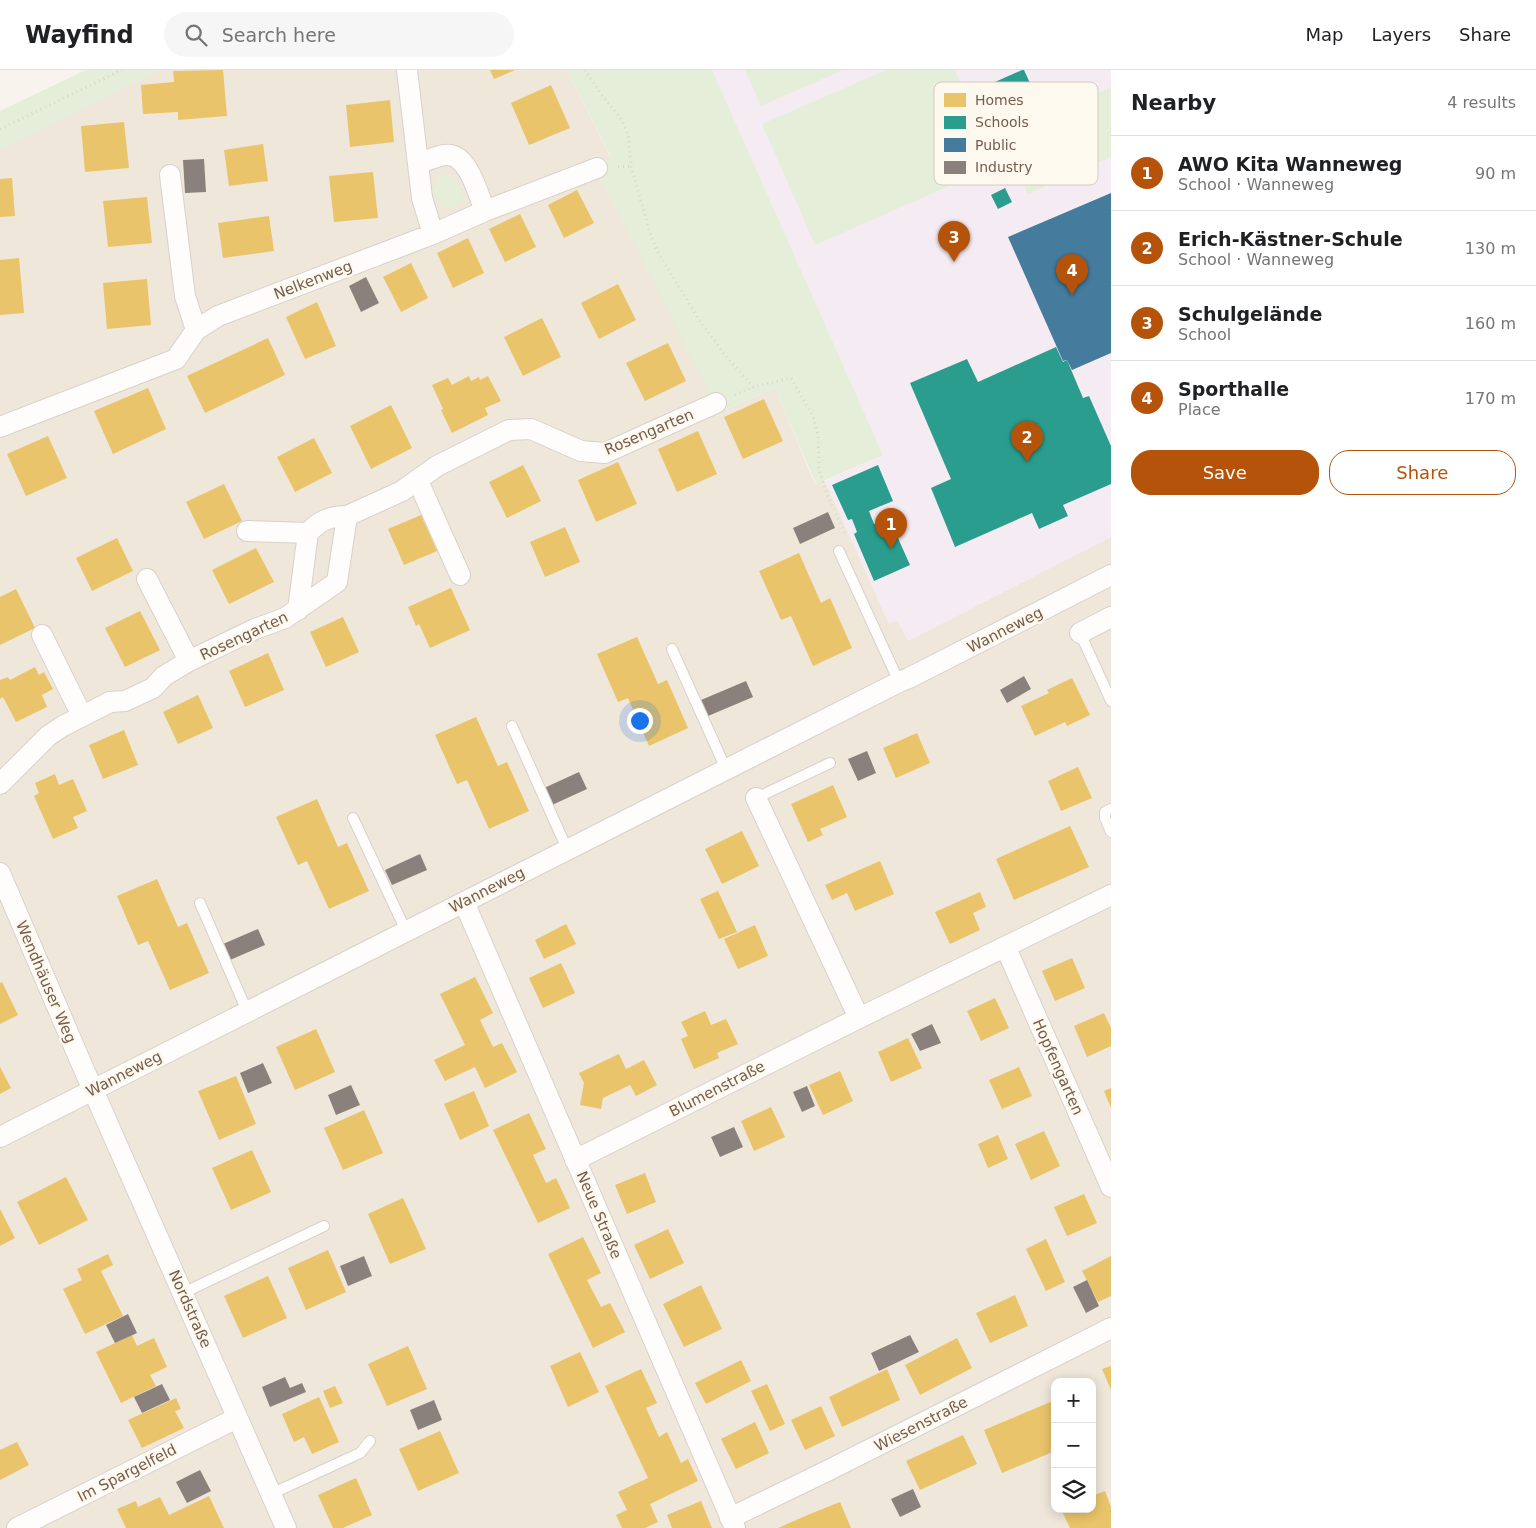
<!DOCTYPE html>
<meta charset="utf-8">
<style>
:root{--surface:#fff;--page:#f6f6f6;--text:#202124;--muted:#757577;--line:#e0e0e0;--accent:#b45309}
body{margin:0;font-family:"DejaVu Sans",sans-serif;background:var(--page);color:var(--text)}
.controls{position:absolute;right:15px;bottom:15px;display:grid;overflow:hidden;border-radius:10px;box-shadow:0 2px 12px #0003}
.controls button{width:45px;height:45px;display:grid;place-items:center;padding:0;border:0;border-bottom:1px solid var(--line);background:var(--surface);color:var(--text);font:25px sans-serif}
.you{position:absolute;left:639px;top:650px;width:18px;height:18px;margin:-12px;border:4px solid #fff;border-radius:50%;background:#1a73e8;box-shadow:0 0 0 8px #1a73e833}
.badge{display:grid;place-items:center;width:32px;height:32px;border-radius:50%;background:var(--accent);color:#fff;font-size:16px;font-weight:700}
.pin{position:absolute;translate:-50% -41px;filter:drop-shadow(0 1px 2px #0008)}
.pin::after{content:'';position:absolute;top:26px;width:18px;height:15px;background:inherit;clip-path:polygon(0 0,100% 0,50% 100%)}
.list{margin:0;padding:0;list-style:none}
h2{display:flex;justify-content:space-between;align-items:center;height:65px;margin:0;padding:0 20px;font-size:21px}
h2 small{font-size:16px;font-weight:400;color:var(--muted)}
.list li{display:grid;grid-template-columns:32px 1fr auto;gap:15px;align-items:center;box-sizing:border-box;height:75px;padding:0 20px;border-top:1px solid var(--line)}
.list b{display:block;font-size:19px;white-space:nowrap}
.list p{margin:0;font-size:16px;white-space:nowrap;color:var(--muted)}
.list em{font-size:16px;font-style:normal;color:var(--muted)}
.actions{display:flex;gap:10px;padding:15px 20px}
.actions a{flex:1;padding:11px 0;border:1px solid var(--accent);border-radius:20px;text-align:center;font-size:18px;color:var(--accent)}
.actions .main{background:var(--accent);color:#fff}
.icon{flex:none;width:28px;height:28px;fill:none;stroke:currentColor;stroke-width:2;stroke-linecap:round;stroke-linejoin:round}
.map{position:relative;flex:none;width:1111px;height:1458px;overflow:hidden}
header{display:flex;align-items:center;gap:30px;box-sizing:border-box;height:70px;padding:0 25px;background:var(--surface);border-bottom:1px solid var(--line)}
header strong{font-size:24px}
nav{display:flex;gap:28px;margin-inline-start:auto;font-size:18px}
.search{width:350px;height:45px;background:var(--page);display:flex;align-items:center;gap:12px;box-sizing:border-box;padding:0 18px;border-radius:28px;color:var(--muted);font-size:19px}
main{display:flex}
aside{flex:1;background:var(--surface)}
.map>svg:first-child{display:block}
.residential{fill:#f0e7db;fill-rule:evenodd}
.education{fill:#f5ecf3}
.green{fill:#e4eed8}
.homes{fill:#e9c46a}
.schools{fill:#2a9d8f}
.public{fill:#457b9d}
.industry{fill:#8a817c}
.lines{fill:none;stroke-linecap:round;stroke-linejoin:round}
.lane-casing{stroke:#d7d1cb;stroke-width:12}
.street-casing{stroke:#d7d1cb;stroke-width:22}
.path{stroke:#dad4cf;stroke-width:3;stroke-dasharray:1 4;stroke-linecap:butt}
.lane{stroke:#fefdfc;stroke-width:10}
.street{stroke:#fefdfc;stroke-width:20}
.labels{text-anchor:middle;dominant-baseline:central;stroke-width:5;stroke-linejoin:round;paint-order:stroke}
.street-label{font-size:15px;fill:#755d4d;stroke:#fef9ef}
.key{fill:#fef9ef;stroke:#d5cabe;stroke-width:1}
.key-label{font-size:14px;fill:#755d4d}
</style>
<header>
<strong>Wayfind</strong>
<div class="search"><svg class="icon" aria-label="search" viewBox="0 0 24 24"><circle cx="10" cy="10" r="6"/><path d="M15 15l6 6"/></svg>Search here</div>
<nav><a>Map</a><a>Layers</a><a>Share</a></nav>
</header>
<main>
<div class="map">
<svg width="1111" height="1458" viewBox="0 0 1111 1458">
<rect width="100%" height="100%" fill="#f8f4ed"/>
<path class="residential" d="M160 0H567L611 88 595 95 720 342 775 318 815 414 825 411 889 553 1111 465V1458H0V79ZM1055 1312H1092V1439H1055Z"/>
<path class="education" d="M712 0H1111V467L908 571 897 550 889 554 825 411 883 385Z"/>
<path class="green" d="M86 0H160L0 79V41Z
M567 0H712L883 385 816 414 775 318 719 342 594 95 611 87Z
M745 0H843L761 36Z
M886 0H955L997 95 815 175 762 54Z
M1111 17V87L1028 124 1002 66Z
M444 104C457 108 463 117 463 130L454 138C433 139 426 114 444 104Z"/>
<path class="homes" d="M223 0 227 46 178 50V42L143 44 141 15 174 12 173 1Z
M490 0H515L494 9Z
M551 15 570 58 529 75 511 33Z
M390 30 394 72 350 77 346 35Z
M124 52 129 98 85 102 81 56Z
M263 74 268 111 229 116 224 80Z
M373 102 378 148 334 152 329 106Z
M12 108 15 146 0 147V109Z
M577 120 594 153 564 168 548 135Z
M147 127 152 173 108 177 103 131Z
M520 144 536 177 505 192 489 159Z
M269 146 274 181 223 188 218 153Z
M468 168 484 203 453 218 437 183Z
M19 188 24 243 0 245V190Z
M411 193 428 228 401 242 383 207Z
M147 209 151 255 107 259 103 213Z
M618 214 636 250 599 269 581 233Z
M317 232 336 276 305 289 286 247Z
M542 248 561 287 523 306 504 267Z
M268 268 285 305 205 343 187 306Z
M668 273 686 311 645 331 626 293Z
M469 306 471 311 479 307 480 310 488 306 501 331 485 338 488 345 452 363 441 340 443 339 432 315 448 308 452 315Z
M148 318 166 359 113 384 94 341Z
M764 329 783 371 743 389 724 347Z
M391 335 412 378 371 399 350 356Z
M698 361 717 404 677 422 658 379Z
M48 366 67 408 26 426 7 384Z
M314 368 332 403 295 422 277 387Z
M618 392 637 434 596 452 578 410Z
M523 395 541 431 507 448 489 412Z
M224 414 242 451 204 469 186 432Z
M421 445 437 481 404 495 388 459Z
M565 457 580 492 545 507 530 472Z
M117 468 133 501 92 521 76 488Z
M256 478 274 512 229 534 212 500Z
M799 483 821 533 830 528 852 578 813 596 791 546 781 550 759 501Z
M451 518 470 560 430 578 419 554 416 556 408 537Z
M16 519 35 558 0 575V527Z
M140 541 160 580 125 597 105 558Z
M343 547 359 582 326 597 310 562Z
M637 567 658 614 667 610 688 658 649 676 628 628 618 632 597 584Z
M268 583 284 620 245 637 229 601Z
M35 597 39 605 44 602 53 619 42 625 47 637 16 652 3 627 0 629V610L8 607 10 610Z
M1072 608 1090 645 1067 656 1065 652 1035 666 1021 636 1049 623 1047 620Z
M198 625 213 658 178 674 163 642Z
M476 647 498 696 507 692 529 741 489 759 467 710 457 714 435 665Z
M124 660 138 695 103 709 89 675Z
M917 663 930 693 896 708 883 678Z
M1078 697 1092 728 1061 741 1048 711Z
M55 704 59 715 73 709 87 741 73 747 78 758 53 769 34 726 39 723 35 713Z
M833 715 847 747 820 759 823 765 808 772 791 734Z
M317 729 338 777 347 773 369 821 329 839 307 791 298 795 276 747Z
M1070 756 1089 797 1014 830 996 789Z
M742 761 759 796 722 814 705 779Z
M880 791 894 824 855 841 847 823 832 830 825 815Z
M157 809 178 857 187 853 209 903 170 920 148 871 138 875 117 826Z
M718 821 737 862 719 869 700 829Z
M980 822 986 837 973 843 980 860 950 874 935 842Z
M566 854 576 874 544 889 535 870Z
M755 855 768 886 738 899 724 869Z
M1072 888 1085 918 1055 931 1042 901Z
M561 893 575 923 543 938 529 908Z
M475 907 493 943 480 950 493 977 502 973 517 1002 485 1018 475 997 445 1011 434 990 465 975 440 924Z
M2 912 18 945 0 954V913Z
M995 928 1009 958 981 971 967 941Z
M705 941 711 955 726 949 738 974 717 983 719 988 694 999 681 969 688 966 681 952Z
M1104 943 1111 958V976L1087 987 1074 956Z
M316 959 335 1002 295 1020 276 977Z
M908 968 922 998 891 1012 878 982Z
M619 984 626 999 644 990 657 1015 636 1026 630 1015 603 1028 601 1039 580 1035 584 1013 579 1003Z
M0 997 11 1018 0 1024Z
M1019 997 1032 1026 1002 1039 989 1010Z
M840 1001 853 1031 823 1045 809 1015Z
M236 1006 256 1054 219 1070 198 1021Z
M1111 1018V1038L1104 1021Z
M474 1021 489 1056 460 1070 444 1034Z
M771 1037 785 1067 754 1081 741 1051Z
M364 1040 383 1083 343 1100 324 1058Z
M529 1043 546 1079 533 1085 546 1113 556 1108 570 1138 538 1153 493 1060Z
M1044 1061 1060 1096 1031 1110 1015 1074Z
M998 1065 1008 1089 988 1098 978 1074Z
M252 1080 271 1122 231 1140 212 1098Z
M645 1103 656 1132 627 1144 615 1115Z
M66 1107 88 1150 39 1175 17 1132Z
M1084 1124 1097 1153 1067 1166 1054 1137Z
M403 1128 426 1179 390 1194 368 1144Z
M0 1139 15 1168 0 1176Z
M668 1159 684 1193 650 1209 634 1175Z
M583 1167 601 1203 587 1210 601 1237 610 1233 625 1262 593 1278 548 1184Z
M1046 1169 1065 1212 1046 1221 1026 1179Z
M328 1180 346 1222 306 1240 288 1198Z
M108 1184 113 1195 101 1201 123 1246 85 1264 63 1219 82 1210 77 1199Z
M1111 1186V1226L1098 1232 1082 1201Z
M268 1206 287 1248 243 1268 224 1226Z
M701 1215 722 1259 684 1277 663 1234Z
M1015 1225 1028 1256 990 1273 976 1243Z
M132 1265 137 1276 154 1268 167 1297 150 1305 156 1316 121 1333 96 1282Z
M957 1268 972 1298 920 1325 905 1295Z
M408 1276 427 1319 387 1336 368 1294Z
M580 1282 599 1322 568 1337 550 1296Z
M741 1290 751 1311 706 1334 695 1313Z
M1111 1296V1320L1102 1299Z
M641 1299 657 1333 646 1338 659 1367 667 1362 681 1393 688 1389 698 1411 650 1434 658 1452 645 1458H622L616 1445 627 1440 618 1422 648 1408 605 1316Z
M887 1299 900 1330 842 1357 829 1327Z
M767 1314 785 1354 770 1361 751 1321Z
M335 1316 343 1333 330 1338 323 1321Z
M319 1327 339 1372 312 1384 304 1367 294 1372 282 1344Z
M176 1328 181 1339 175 1341 184 1358 142 1378 128 1350Z
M1055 1330V1381L1002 1403 984 1360Z
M821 1336 835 1366 805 1380 791 1350Z
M755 1352 769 1383 736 1399 721 1369Z
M440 1361 459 1403 418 1421 399 1379Z
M963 1365 977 1394 920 1420 906 1391Z
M17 1372 29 1395 0 1410V1380Z
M356 1408 372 1445 343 1458H333L318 1425Z
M1105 1421 1111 1437V1458H1070L1061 1439H1092V1426Z
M209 1426 224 1458H126L117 1439 136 1431 138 1437 160 1427 169 1445Z
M701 1431 712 1458H672L667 1445Z
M840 1432 851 1458H778L810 1444Z"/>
<path class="schools" d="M1022 0H1024L1040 35 1022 43 1021 40 994 52 979 19Z
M1005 118 1012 132 998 139 991 125Z
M1056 277 1063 292 1067 290 1083 328 1089 326 1111 376V414L1063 435 1068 446 1039 459 1032 443 955 477 931 418 951 409 910 313 967 289 978 312Z
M878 395 893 431 869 441 874 454 889 448 910 495 874 511 854 464 857 462 852 449 848 450 832 415Z"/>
<path class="public" d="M1111 123V283L1072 300 1067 290 1063 291 1008 167Z"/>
<path class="industry" d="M204 89 206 122 185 123 183 90Z
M366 207 379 233 361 242 349 216Z
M828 442 835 458 800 474 793 458Z
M1024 606 1031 619 1007 633 1000 620Z
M746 611 753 627 708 646 701 630Z
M867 681 876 703 858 711 848 689Z
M579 702 587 719 552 735 544 718Z
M420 784 427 800 392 815 385 800Z
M258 859 265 875 230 890 223 874Z
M932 954 941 973 920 981 911 964Z
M263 993 272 1013 248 1023 240 1003Z
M351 1015 360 1035 336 1045 328 1025Z
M807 1016 815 1036 802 1042 793 1022Z
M734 1057 743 1077 720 1087 711 1067Z
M364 1186 372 1206 348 1216 340 1196Z
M1087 1210 1099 1236 1086 1243 1073 1217Z
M128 1244 137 1263 115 1273 106 1255Z
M910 1265 919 1282 879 1301 871 1283Z
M285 1307 290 1318 302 1313 306 1322 270 1337 262 1317Z
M162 1314 170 1330 142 1343 134 1327Z
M434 1330 442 1350 418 1360 410 1340Z
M200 1400 211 1421 187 1433 176 1412Z
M913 1419 921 1437 900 1447 891 1429Z"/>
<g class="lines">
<g class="lane-casing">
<path id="lane" d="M839 481 899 612
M1080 563 1111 631
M672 579 726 699
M512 656 567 779
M756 728 830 693
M1111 739 1105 742V748L1111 762
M353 748 406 861
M200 833 247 941
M183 1223 324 1156
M271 1424 360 1383 370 1371"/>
</g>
<g class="street-casing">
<path id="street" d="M407 0 422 128 433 164
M419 93C427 91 436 86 445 85 468 82 478 124 485 141
M170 105 185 226 196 260
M0 357 176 289 196 260 218 246 433 164 485 141 597 98
M418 411 460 505
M247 461 308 463
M147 509 189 591
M298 540 308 463C319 451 330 446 347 446
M1080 563 1111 547
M42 565 82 646
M0 714 48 666 63 656 110 632 125 631 153 618 164 606 189 591 255 559 285 548 337 512 347 446 402 421 437 396 509 360 531 359 581 381 605 383 716 333
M756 728 859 948
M0 803 82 995 286 1458
M464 832 735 1458
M1006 878 1111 1117
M0 1067 899 612 909 608 1111 505
M575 1090 859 948 1111 825
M730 1448 827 1401 1111 1258
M17 1458 237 1348"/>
</g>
<path class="path" d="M585 0 600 23 620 47 628 63 631 96 649 159 657 181 698 248 725 285 753 317 791 308 813 346 818 365 819 400 827 424 846 466
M0 59 122 0
M618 97 631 96
M735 325 753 317"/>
<use href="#lane" class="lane"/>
<use href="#street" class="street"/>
</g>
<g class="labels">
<g class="street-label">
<text transform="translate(313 210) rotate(-21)">Nelkenweg</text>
<text transform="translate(649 362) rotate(-23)">Rosengarten</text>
<text transform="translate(1005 560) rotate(-27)">Wanneweg</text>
<text transform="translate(244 566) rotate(-25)">Rosengarten</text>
<text transform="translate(487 820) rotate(-27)">Wanneweg</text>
<text transform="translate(46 912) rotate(67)">Wendhäuser Weg</text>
<text transform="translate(1058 997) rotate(66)">Hopfengarten</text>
<text transform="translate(124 1004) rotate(-27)">Wanneweg</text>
<text transform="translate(717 1019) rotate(-27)">Blumenstraße</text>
<text transform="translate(599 1145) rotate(67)">Neue Straße</text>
<text transform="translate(190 1239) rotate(66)">Nordstraße</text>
<text transform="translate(921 1354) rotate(-27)">Wiesenstraße</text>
<text transform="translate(127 1403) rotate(-27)">Im Spargelfeld</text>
</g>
</g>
<rect x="934" y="12" width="164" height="103" rx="8" class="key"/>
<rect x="944" y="23" width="22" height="14" fill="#e9c46a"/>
<rect x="944" y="46" width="22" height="13" fill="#2a9d8f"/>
<rect x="944" y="68" width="22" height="14" fill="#457b9d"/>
<rect x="944" y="91" width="22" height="13" fill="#8a817c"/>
<g class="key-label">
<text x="975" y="35">Homes</text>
<text x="975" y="57">Schools</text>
<text x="975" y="80">Public</text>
<text x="975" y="102">Industry</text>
</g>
</svg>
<div class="controls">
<button>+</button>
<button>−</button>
<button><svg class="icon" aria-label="layers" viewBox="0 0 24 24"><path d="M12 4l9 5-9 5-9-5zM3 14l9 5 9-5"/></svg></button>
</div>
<div class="you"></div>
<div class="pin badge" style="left:891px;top:479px">1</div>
<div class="pin badge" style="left:1027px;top:392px">2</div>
<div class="pin badge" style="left:954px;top:192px">3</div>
<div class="pin badge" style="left:1072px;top:225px">4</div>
</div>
<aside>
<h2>Nearby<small>4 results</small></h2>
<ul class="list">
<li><span class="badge">1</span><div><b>AWO Kita Wanneweg</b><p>School · Wanneweg</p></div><em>90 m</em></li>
<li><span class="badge">2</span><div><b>Erich-Kästner-Schule</b><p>School · Wanneweg</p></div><em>130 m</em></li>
<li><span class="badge">3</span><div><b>Schulgelände</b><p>School</p></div><em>160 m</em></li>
<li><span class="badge">4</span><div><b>Sporthalle</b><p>Place</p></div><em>170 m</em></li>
</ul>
<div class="actions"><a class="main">Save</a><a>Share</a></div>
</aside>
</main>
